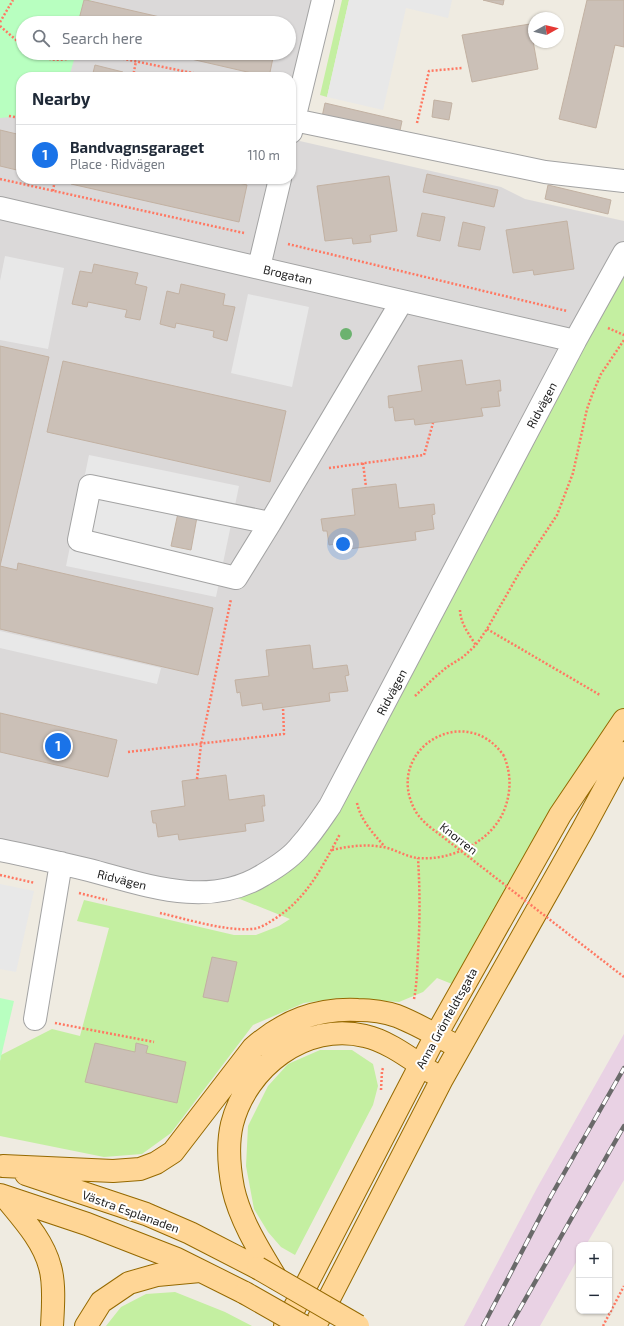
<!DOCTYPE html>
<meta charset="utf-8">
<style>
:root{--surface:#fff;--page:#f6f6f7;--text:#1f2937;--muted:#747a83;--line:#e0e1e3;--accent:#1a73e8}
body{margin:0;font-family:"Exo 2",sans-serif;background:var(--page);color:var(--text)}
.controls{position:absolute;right:12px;bottom:12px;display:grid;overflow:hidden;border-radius:8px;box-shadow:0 1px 3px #0004}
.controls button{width:36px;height:36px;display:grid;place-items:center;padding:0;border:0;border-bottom:1px solid var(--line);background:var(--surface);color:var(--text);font:20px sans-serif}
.compass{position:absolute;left:528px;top:12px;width:36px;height:36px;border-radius:50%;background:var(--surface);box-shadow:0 1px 3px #0004;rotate:82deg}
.you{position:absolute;left:343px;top:544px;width:14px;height:14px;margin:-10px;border:3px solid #fff;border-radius:50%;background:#1a73e8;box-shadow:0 0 0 6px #1a73e833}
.badge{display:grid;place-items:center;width:26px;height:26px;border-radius:50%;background:var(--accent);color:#fff;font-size:13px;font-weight:700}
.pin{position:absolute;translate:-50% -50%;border:2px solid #fff;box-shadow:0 1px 4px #0006}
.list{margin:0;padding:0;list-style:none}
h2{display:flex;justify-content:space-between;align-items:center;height:52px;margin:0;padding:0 16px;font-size:17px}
h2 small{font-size:13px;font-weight:400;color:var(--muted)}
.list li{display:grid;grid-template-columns:26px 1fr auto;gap:12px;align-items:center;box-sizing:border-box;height:60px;padding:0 16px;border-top:1px solid var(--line)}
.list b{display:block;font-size:15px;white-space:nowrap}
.list p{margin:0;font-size:13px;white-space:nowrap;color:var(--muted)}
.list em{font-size:13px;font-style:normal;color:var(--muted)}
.icon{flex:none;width:22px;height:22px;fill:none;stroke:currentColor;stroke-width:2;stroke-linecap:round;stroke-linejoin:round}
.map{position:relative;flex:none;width:624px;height:1326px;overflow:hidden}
.search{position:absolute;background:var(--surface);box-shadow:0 1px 3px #0004;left:16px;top:16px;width:280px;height:44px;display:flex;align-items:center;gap:10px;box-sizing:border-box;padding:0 14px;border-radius:22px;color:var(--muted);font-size:15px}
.panel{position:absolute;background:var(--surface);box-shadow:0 1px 3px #0004;left:16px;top:72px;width:280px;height:112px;border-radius:16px}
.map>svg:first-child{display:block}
.residential{fill:#dbd9d9;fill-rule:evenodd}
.industrial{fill:#e9d2e4}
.grass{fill:#c4efa1}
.park{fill:#b8ffc0}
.parking{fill:#e8e8e8}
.building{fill:#cbc0b7;stroke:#c2b1a2}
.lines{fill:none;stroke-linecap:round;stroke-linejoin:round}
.minor-casing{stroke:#a3a3a3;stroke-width:24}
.major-casing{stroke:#956900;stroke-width:24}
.path{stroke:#ff7862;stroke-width:2.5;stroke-dasharray:2 2;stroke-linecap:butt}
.minor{stroke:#fff;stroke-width:22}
.major{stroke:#ffd696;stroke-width:22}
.rail-casing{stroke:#6a6a6a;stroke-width:4.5}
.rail{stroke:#fff;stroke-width:3;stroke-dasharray:9;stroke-linecap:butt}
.major-bridge-casing{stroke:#956900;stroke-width:24;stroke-linecap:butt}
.path-bridge{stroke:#ff7862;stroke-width:2.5;stroke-dasharray:2 2;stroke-linecap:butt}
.major-bridge{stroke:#ffd696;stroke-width:22}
.tree{fill:#6cb26f}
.labels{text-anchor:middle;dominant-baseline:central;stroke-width:4;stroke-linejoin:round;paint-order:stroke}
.street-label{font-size:12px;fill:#1c1c1c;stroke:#fff}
</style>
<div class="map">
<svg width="624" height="1326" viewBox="0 0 624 1326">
<rect width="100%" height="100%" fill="#efebe1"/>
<path class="residential" d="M0 0H323L291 132V77H21V179H291V139L501 187 525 199 624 221V253L300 846 220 891 0 850ZM23 23H289V53H23Z"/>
<path class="industrial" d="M624 1034V1180L586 1245H579V1257L540 1326H464L537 1188Z"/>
<path class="grass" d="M342 0H349L327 97 320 95Z
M624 253V720L462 988 437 978 423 992 399 1002 340 998 304 1003 253 1025 171 1133 142 1154 104 1157 0 1136V1061L1 1055 52 1029 80 1036 109 928 77 921 84 900 234 935H256L279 926 290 919 220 891 300 846Z
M320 1050H352L373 1064 378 1086 373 1105 295 1255 281 1247 268 1232 254 1209 246 1166 248 1126 268 1086 288 1064Z
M175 1292 225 1312 252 1326H106L121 1307 146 1294Z"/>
<path class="park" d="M0 0H91L85 23H23V53H76L69 77H21V116L0 118Z
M0 998 14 1001 0 1061Z"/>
<path class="parking" d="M349 0H452L448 18 406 8 383 110 327 97Z
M5 256 64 268 48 349 0 340V281Z
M248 294 309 307 292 387 231 373Z
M89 455 239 486 216 597 66 566Z
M0 631 161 668 157 684 0 648Z
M0 884 34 891 16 972 0 969Z"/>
<path class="building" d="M84 0H86L186 23H78Z
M483 0H504L503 5Z
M587 0H624V47L615 45 596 128 559 119Z
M530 24 538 69 472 82 462 35Z
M165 53H274L269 77Z
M95 65 123 72 122 77H92Z
M434 100 452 103 449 120 432 117Z
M325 103 402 121 399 135 322 117Z
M0 130 21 135V171L0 166Z
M427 174 498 190 494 207 423 192Z
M389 176 397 231 370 235 371 242 353 244 352 238 325 241 317 186Z
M72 179H223L247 185 239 222 71 184Z
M548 185 611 200 608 214 545 199Z
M422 213 445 217 440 241 417 236Z
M567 221 574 269 534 275 533 270 513 273 506 230Z
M463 222 485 227 480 250 458 246Z
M94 264 138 273 135 284 147 287 140 320 125 317 127 310 88 302 87 307 72 304 80 271 92 273Z
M181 284 225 294 223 305 235 307 227 341 213 337 214 331 176 323 175 328 160 324 167 291 179 294Z
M0 346 49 357 0 566 17 570 18 563 213 608 198 675 0 629Z
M462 360 466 385 500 380 501 391H498L500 406 481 408 483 416 415 425 414 419 395 421 393 407 389 408 388 396 422 391 418 366Z
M63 361 286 411 270 482 47 432Z
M396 484 399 508 434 504 435 514 432 515 434 529 415 532 416 540 349 549 348 542 329 545 327 531H323L321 519 355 515 352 489Z
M178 513 197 517 191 550 171 546Z
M310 645 313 669 347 665 349 675 345 676 348 691 329 693 330 701 263 710 262 703 242 706 240 692 237 693 235 680 269 676 266 650Z
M0 713 117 740 108 777 0 752Z
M226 775 229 800 264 795 265 806H262L264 821 245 824 246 831 179 840 178 834 158 837 156 823H153L151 811 185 806 182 781Z
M212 957 237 962 228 1002 203 997Z
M95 1043 135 1052 136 1043 148 1046 146 1053 186 1062 177 1103 85 1082Z"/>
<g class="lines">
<g class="minor-casing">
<path id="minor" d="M294 120 545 172 624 181
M291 132 323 0
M0 208 575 341
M259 267 280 179
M270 523 236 578 79 540 90 486 270 523 402 301
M0 850C30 856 60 863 89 870 146 885 208 909 263 875 275 868 293 856 301 845 312 833 321 819 330 806L575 341 624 253
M35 1019 61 863"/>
</g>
<g class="major-casing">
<path id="major" d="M3 1166 113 1171 140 1169 156 1163 173 1152 253 1048C284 1021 317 1008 358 1010 371 1010 385 1012 397 1016 415 1023 432 1033 449 1042
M26 1174 146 1214 190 1233 258 1268
M0 1195 87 1224 177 1259 245 1293
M5 1197C22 1218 43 1240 50 1267 55 1284 53 1308 52 1326
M276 1278C259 1250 240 1220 233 1188 229 1167 227 1145 232 1124 246 1068 305 1021 365 1036 388 1041 411 1059 431 1072
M86 1326 101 1302 129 1283 157 1275 200 1271
M285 1326 436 1035 560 815 624 720
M315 1326 442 1079 583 829 624 753"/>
</g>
<path class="path" d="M0 22 13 0
M0 26 23 46
M34 53C50 63 69 61 86 53
M95 53 212 77
M133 77 136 61
M9 116 21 118
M417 123 429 71 462 68
M0 179 244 233
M53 191 55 179
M288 244 567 311
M608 328 624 335
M363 463 366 487
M329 468 424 455 433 423
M460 610C460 622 469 635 476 645
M487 629 600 695
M415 696 434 678 447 667 463 657 476 645 487 629 522 568 557 515 573 473 587 409 592 395 601 374 624 340
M128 752 284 734 283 707
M197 779 201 745 231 599
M357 803C361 821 373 833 385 847
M332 850C349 846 366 844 383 847 395 849 406 857 418 858 450 861 489 843 503 813 511 794 512 776 504 756
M0 875 35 883
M79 893 107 900
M160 913C187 919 223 931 251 929 260 929 268 923 276 918 308 897 322 867 340 834
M414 999C417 984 417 969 418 953 420 922 420 890 418 858
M55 1023 154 1042
M381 1090 382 1071 383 1068
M603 1326 624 1286"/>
<use href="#minor" class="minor"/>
<use href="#major" class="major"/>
<g class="rail-casing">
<path id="rail" d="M483 1326 551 1196 624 1068
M510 1326 624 1126"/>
</g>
<use href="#rail" class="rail"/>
<g class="major-bridge-casing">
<path id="major-bridge" d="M258 1268 358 1326
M245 1293 303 1326"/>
</g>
<path class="path-bridge" d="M504 756C465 699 381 751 416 812 423 823 434 830 443 837L624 977"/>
<use href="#major-bridge" class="major-bridge"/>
</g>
<circle class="tree" cx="346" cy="334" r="6"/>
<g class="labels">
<g class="street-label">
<text transform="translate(288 274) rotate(13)">Brogatan</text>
<text transform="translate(541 405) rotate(-62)">Ridvägen</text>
<text transform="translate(391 692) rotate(-62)">Ridvägen</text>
<text transform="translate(459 838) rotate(38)">Knorren</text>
<text transform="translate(122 879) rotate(14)">Ridvägen</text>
<text transform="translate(446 1018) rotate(-61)">Anna Grönfeldtsgata</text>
<text transform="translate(131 1211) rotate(20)">Västra Esplanaden</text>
</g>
</g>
</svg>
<div class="controls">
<button>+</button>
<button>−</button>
</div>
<svg class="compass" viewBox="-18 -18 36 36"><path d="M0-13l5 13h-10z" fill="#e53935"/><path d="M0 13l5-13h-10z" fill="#747a83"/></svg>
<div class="you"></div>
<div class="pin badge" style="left:58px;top:746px">1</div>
<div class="search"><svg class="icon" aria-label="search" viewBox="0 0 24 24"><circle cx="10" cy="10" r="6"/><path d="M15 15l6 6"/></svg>Search here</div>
<section class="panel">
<h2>Nearby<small></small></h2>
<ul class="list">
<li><span class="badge">1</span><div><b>Bandvagnsgaraget</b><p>Place · Ridvägen</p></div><em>110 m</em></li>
</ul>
</section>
</div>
